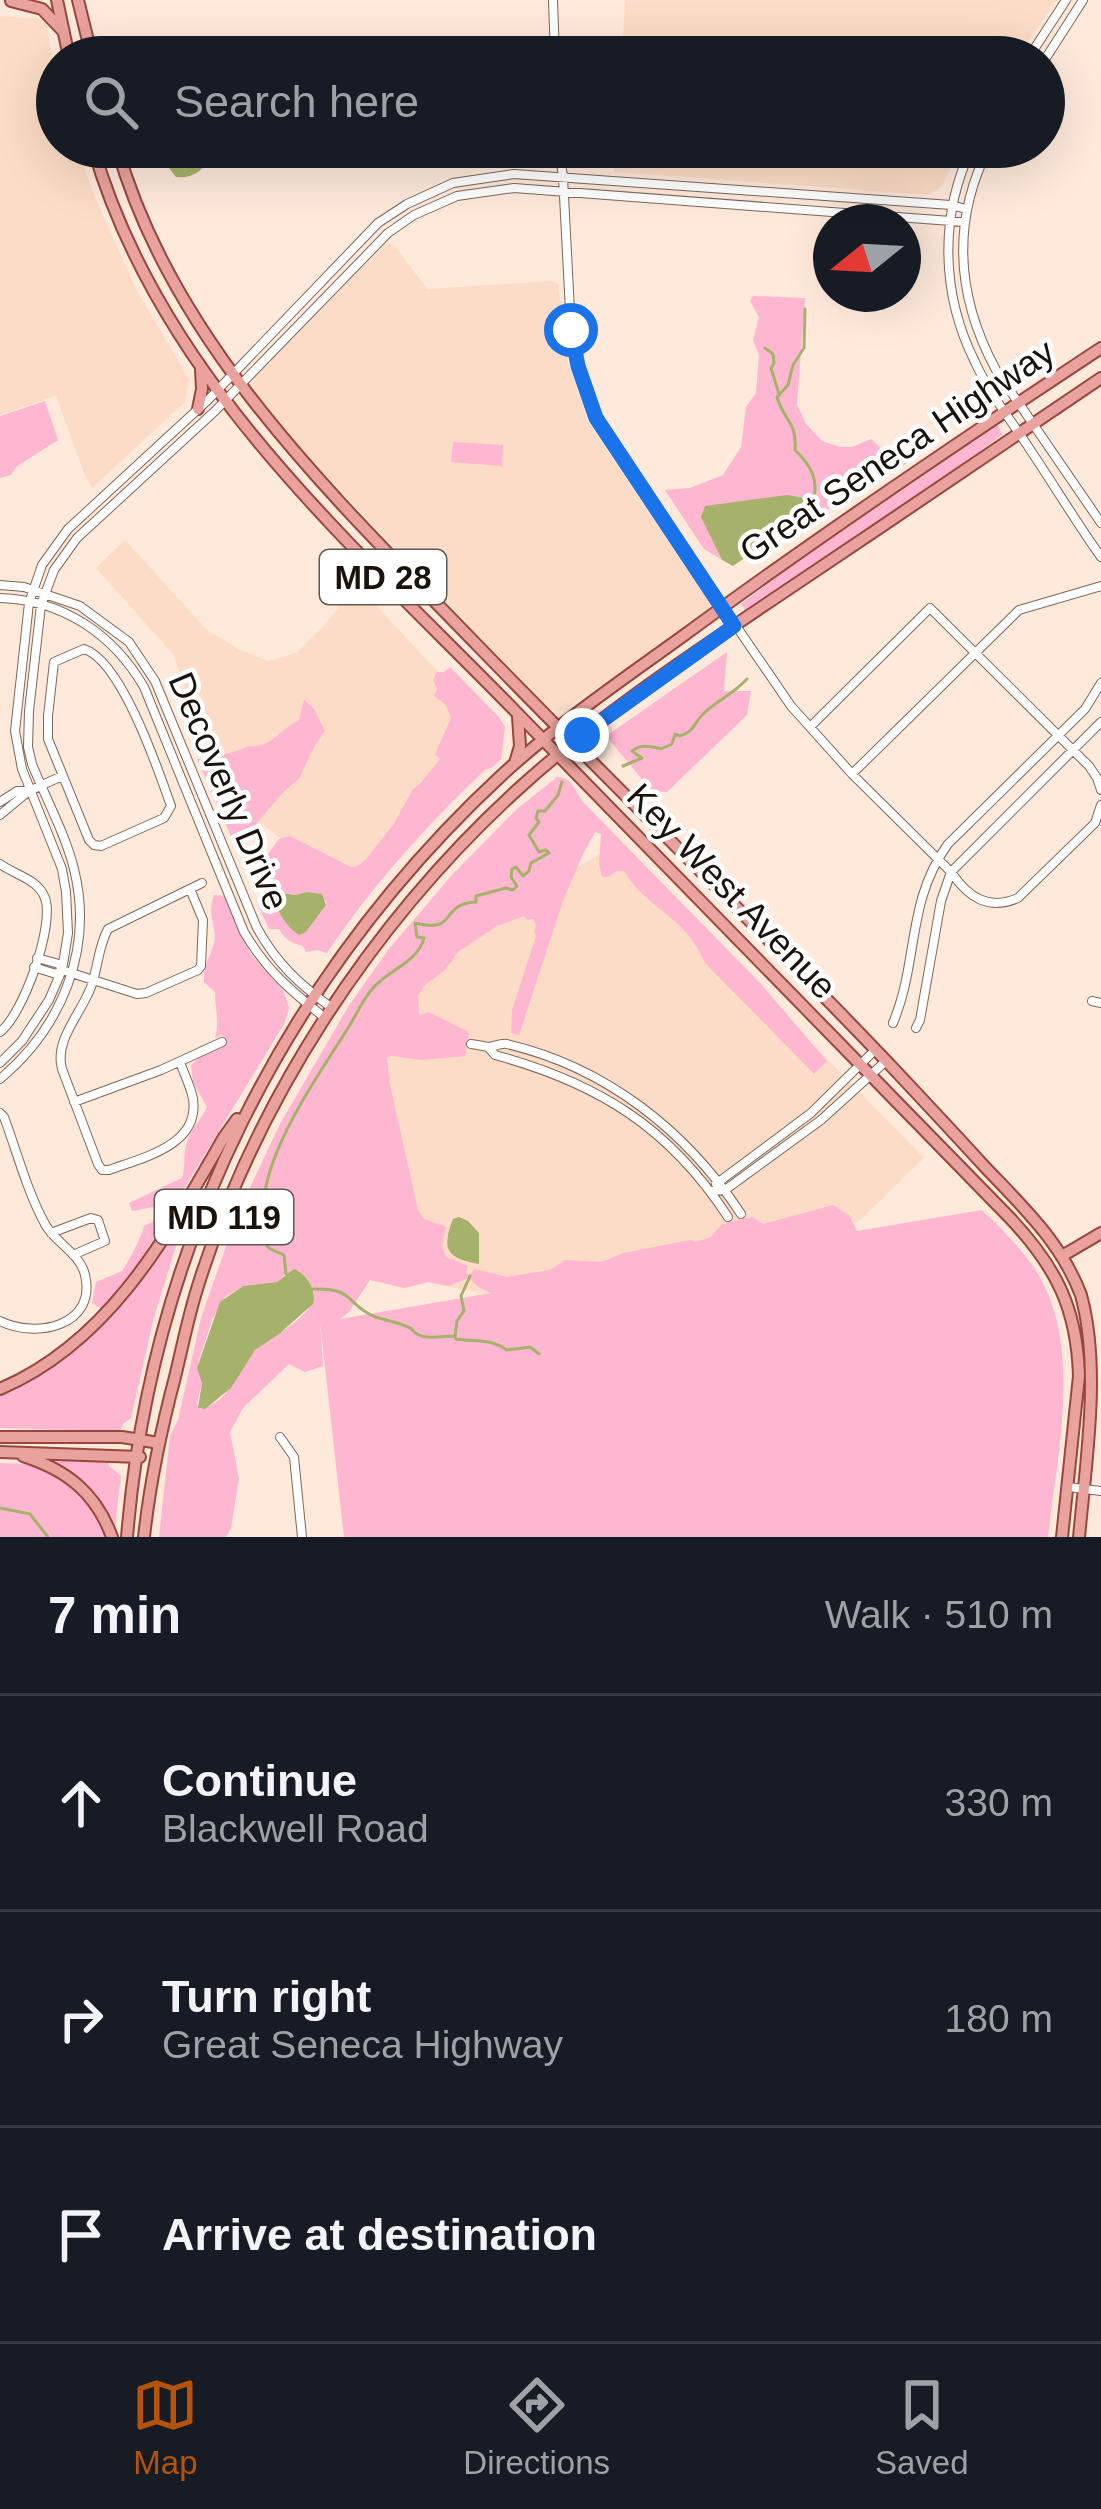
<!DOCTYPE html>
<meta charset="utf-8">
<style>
:root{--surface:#171b24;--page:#242831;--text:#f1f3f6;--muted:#9ea1a6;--line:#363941;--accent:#b45309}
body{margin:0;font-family:Helvetica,sans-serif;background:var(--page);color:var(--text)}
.compass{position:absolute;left:813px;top:204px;width:108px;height:108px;border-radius:50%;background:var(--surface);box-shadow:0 12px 48px #0002;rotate:252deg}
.stop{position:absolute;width:36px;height:36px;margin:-27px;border:9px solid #1a73e8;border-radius:50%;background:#fff}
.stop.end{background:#1a73e8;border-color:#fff;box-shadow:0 3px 12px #0008}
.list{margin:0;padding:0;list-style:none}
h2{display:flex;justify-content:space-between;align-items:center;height:156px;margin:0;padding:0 48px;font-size:51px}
h2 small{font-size:39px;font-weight:400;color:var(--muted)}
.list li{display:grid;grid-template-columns:78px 1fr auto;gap:36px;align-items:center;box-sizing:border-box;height:216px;padding:0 48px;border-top:3px solid var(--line)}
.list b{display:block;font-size:45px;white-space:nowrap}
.list p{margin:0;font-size:39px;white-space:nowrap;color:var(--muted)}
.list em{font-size:39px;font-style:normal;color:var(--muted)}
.icon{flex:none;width:66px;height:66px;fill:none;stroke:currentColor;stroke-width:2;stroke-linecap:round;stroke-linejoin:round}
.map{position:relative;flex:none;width:1101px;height:1537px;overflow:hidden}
.search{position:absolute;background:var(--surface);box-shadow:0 12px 48px #0002;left:36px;right:36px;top:36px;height:132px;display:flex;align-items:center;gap:30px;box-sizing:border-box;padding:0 42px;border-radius:66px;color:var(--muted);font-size:45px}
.sheet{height:804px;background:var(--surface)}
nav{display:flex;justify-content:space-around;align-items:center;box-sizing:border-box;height:168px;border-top:3px solid var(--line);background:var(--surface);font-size:33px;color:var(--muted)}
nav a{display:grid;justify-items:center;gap:6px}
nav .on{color:var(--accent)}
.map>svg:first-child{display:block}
.built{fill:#fcdcc6}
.green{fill:#ffb6d0;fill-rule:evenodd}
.water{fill:#a6b16b}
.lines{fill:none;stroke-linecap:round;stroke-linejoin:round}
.stream{stroke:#a6b16b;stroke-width:3}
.minor-casing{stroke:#7d6758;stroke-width:10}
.major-casing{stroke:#98473f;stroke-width:14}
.minor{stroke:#fff;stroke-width:8}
.major{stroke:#e9a29d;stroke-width:10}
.route{stroke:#1a73e8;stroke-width:15}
.labels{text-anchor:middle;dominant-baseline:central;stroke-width:9;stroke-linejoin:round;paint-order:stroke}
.shield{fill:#fff;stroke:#5f5955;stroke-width:3}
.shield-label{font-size:33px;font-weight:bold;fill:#1b120c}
.street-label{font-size:36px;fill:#1b120c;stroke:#fff}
</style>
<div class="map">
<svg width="1101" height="1537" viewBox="0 0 1101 1537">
<rect width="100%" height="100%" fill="#fee9db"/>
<path class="built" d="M625 0H1057L1017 57H622Z
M0 16 45 19 57 81V147H77L94 195 137 291 189 379 185 402 92 488 83 470 56 396 0 415Z
M616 147H959L945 181 939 189 928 195 614 172Z
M386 243 395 246 427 289 553 281 558 284 568 363 588 422 710 604 708 614 566 709 558 712 548 708 295 443 252 390 255 376Z
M125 540 207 630 238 649 268 661 296 653 322 628 357 585 491 729 351 892 225 796 173 654 96 568Z
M616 844 924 1158 859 1221 486 1294 410 1279 361 1057 399 974Z"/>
<path class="green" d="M753 296 805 298 797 405 806 424 822 441 840 447H852L871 439 882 449 902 442 912 460 855 496 838 501 825 512H814L810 499 702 517 722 560 704 549 665 490 690 488 723 475 741 447 746 407 756 393 759 355 753 340 759 317 750 301Z
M45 401 58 440 17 466 11 475 0 478V416Z
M997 425 1003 434 925 492 747 613 741 604 794 564Z
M453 442 503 445 502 466 451 462Z
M727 652 724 691H751L747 715 667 792 652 791 606 736Z
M450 667 499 717 505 727 501 759 492 768 486 769C428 824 372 885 327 953L317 950 306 952 303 946C291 943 285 939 279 929H269L258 905C268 892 271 874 265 858L279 839 290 836 351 867 358 866 366 859 393 825 413 789 421 783 440 759 435 754 451 718 446 705 434 696 437 688 433 680 437 672H444ZM307 892 326 901V905L306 932 297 934 277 907 276 900 284 893 295 895Z
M304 700 314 709 325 731C313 747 309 757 301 775 297 782 293 783 287 789 279 796 253 827 249 835L240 839 231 836 197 759C207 760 240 751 248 746 271 749 280 729 299 720Z
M557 777C572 777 575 791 583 802L761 984 827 1061 814 1074 705 963C683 913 648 911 624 871H616L608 877H602L599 864 601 834 595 832 582 856 563 901 519 1035 511 1033 512 1010 536 936 534 930 536 926 533 919 527 920 524 916 497 926 458 952 445 970 425 985 418 996 419 1015 429 1012 469 1032 465 1056 422 1060 391 1056 387 1058 390 1085 418 1210 424 1219 446 1227 442 1246 446 1257 468 1266 466 1272 469 1275 475 1269 507 1277 550 1270 565 1260 601 1262 624 1253 690 1240 696 1242 711 1237 722 1224 752 1217 763 1224 833 1205 849 1215 857 1231 982 1210C1000 1227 1018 1245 1032 1265 1085 1340 1057 1452 1048 1537H344L320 1322 323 1366 305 1372 289 1364 243 1408 230 1432 239 1479 231 1528 226 1537H159L170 1436 178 1420 201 1318 237 1215 280 1124 348 1007 388 950 452 875 517 809ZM286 1274 307 1279C312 1288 318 1296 311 1305 299 1324 275 1334 258 1348 234 1367 237 1398 201 1409L197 1404 202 1383 198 1363 212 1320 225 1297 243 1286 277 1282ZM468 1278 480 1288 491 1293 340 1319 349 1312 370 1280 404 1288 429 1282 449 1286Z
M214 895 226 896 250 953 284 992 289 1008 284 1024 137 1266 102 1309 92 1303 96 1282 122 1271C129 1260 141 1239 144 1226L152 1222 156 1214 153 1207 132 1211 129 1203 182 1178C186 1166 183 1157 186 1145 189 1131 201 1120 207 1107L193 1082 191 1065 198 1058 226 1045 222 1035 215 1038C220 1022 215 1010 215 992L204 982C203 966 210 958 214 943 218 928 206 916 214 895Z
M187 1210 153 1321 131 1418 123 1424 120 1431 0 1428V1396L88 1336Z
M49 1458 108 1459 109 1466 121 1476 115 1525 113 1524C98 1493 78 1475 49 1458Z
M0 1463C13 1464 28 1463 40 1466 72 1475 96 1507 106 1537H0Z"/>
<path class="water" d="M164 147H221C208 162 198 180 176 177L169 168Z
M787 495 810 499 814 512 733 566 722 560 701 517 705 506Z
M307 892 322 894 326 905 306 932 299 935C288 928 277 913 276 900L283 893 295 895Z
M459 1217 468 1221 479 1233V1264C447 1258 441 1250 453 1219Z
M294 1269C307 1274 317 1291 313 1304L279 1334 255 1350 231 1388 205 1409 198 1408 202 1383 197 1368 220 1302 243 1286 277 1282Z"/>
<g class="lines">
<path class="stream" d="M805 309 804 348 793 365 788 385 777 397C784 422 797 420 795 450 812 466 820 482 812 505
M765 348 773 354 774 363 771 368 779 394
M623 766 642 758 632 751C640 744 652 746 661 749L672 744 675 734 680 736C695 731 693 724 703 714 718 700 732 695 747 679
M286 1274 284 1255C279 1252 272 1251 268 1247 263 1243 264 1236 263 1230 255 1162 314 1083 348 1028 357 1014 365 994 379 982 394 969 419 959 424 938L417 937 415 923C459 934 438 904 476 902V896L506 888 513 890 517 886 511 877 512 869 516 867 523 876 529 871 531 863 549 853 546 850 539 852 529 835 539 822 536 818 538 811H545L558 795 562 782
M313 1289C355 1288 345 1303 373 1316 385 1321 400 1322 410 1328 413 1329 414 1333 417 1334 428 1340 444 1336 455 1336L456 1339C475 1342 490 1338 507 1350L530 1347 539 1354
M455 1336 457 1321 464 1311 461 1296 470 1276
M0 1508 30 1514 48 1537"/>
<g class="minor-casing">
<path id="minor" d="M553 0 555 57
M1029 57 1066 0
M1044 61 1083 0
M559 147 563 177 571 330 578 366 596 418 621 458 791 706 852 774 951 872C968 897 988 911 1018 898L1095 823 1101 805
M972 147C939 216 941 294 975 362 989 393 1011 420 1029 448 1054 485 1076 522 1101 557
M989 147C951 222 956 296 996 370L1101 523
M0 585 24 587 80 606 129 642 155 681 257 928C277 964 299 984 332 1008
M0 598C63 600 113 634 144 687L244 932C267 971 290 990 325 1018
M84 649C121 660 158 769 171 806L164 818 101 846 94 845 89 840 48 739V716L54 662Z
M810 727 930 608 1089 766 1097 778 1101 790
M852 774 1019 610 1101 586
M0 802 17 791H28
M0 815 29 791 62 776
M0 864C15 875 38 879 45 898 55 925 23 1015 0 1032
M37 958 59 964 62 970 137 994 146 993 198 970 201 966 203 920 190 889
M34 967 56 974 61 971
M1092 1001 1101 1003
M893 1023C919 961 906 902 948 844L1085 709 1101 683
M916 1028 920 1020 941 901 951 872 1101 722
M471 1044C474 1044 487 1047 489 1047 495 1046 501 1043 507 1044 605 1067 686 1130 741 1214
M488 1047 495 1055C598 1083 669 1127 728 1217
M180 1062C184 1074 191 1087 193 1099 200 1146 141 1158 109 1170H102L98 1164 62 1069C54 1040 81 1014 91 987 98 968 98 947 108 929L202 883
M0 1063 22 1041 49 1000 62 970 68 933 66 892 62 869 22 769 15 731 29 603 42 565 68 529 209 399 378 223 407 204 453 183 514 174 951 205 966 209
M0 1079C62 1027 94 949 74 869 65 833 46 799 32 764L28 747 29 711 41 605 54 570 77 538 215 411 388 233 414 215 457 196 514 188 964 222
M74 1102 161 1070 222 1042
M0 1113 4 1117C17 1152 27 1191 45 1224 55 1243 80 1253 85 1275 97 1326 36 1339 0 1321
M716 1184 811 1113 875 1050
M712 1191 725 1190 821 1120 886 1061
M51 1233 91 1218 98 1220 105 1241 73 1255
M280 1437 294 1457 302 1537
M1068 1487 1101 1491"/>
</g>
<g class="major-casing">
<path id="major" d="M57 0 69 57
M78 0 92 57
M11 1 42 9 63 31
M93 147C160 382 357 548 520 716 683 884 847 1051 1010 1218 1056 1267 1077 1308 1079 1376L1062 1537
M117 147C173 347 340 503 479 647 616 788 757 925 892 1067 923 1100 954 1133 984 1166 1022 1206 1061 1242 1081 1295 1101 1368 1086 1461 1079 1537
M198 409 202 389 201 369
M515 763 520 746 518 717
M1062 1256 1101 1233
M0 1389C110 1342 167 1236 224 1137L237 1119
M0 1437H122L159 1443
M0 1452 140 1457
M23 1456C67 1470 96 1493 112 1537
M127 1537C151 1243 287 974 503 774 559 723 622 680 683 636 819 536 960 441 1101 348
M144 1537C150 1482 161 1430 175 1377 182 1348 188 1318 197 1289 255 1101 372 923 516 791 601 713 698 650 793 586 896 517 999 447 1101 378"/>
</g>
<use href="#minor" class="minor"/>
<use href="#major" class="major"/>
</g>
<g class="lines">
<path class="route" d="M571 330 578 366 596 418 734 626 582 735"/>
</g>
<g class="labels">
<g class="shield">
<rect x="320" y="550" width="126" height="54" rx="9"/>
<rect x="155" y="1190" width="138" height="54" rx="9"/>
</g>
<g class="shield-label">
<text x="383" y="577">MD 28</text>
<text x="224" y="1217">MD 119</text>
</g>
<g class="street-label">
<text transform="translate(897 451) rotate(-34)">Great Seneca Highway</text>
<text transform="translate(229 791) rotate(67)">Decoverly Drive</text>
<text transform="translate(732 891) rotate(46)">Key West Avenue</text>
</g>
</g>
</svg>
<svg class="compass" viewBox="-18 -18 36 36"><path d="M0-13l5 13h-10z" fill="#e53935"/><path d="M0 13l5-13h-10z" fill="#9ea1a6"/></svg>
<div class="stop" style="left:571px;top:330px"></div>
<div class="stop end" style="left:582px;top:735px"></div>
<div class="search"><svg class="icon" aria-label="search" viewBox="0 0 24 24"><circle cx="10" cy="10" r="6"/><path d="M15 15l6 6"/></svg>Search here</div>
</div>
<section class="sheet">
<h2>7 min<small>Walk · 510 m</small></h2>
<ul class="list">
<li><svg class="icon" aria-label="ahead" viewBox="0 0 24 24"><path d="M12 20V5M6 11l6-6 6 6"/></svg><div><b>Continue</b><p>Blackwell Road</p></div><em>330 m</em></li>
<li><svg class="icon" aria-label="right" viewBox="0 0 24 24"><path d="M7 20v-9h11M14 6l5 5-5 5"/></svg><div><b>Turn right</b><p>Great Seneca Highway</p></div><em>180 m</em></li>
<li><svg class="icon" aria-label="arrive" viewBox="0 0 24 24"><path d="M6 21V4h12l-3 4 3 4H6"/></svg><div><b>Arrive at destination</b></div></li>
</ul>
</section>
<nav>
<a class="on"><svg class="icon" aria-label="map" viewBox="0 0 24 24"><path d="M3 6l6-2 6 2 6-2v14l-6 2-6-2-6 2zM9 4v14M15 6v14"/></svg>Map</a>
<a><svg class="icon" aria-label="directions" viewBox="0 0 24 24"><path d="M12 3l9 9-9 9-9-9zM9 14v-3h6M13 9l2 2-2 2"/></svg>Directions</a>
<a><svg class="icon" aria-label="saved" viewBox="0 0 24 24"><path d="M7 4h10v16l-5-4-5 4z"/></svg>Saved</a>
</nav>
